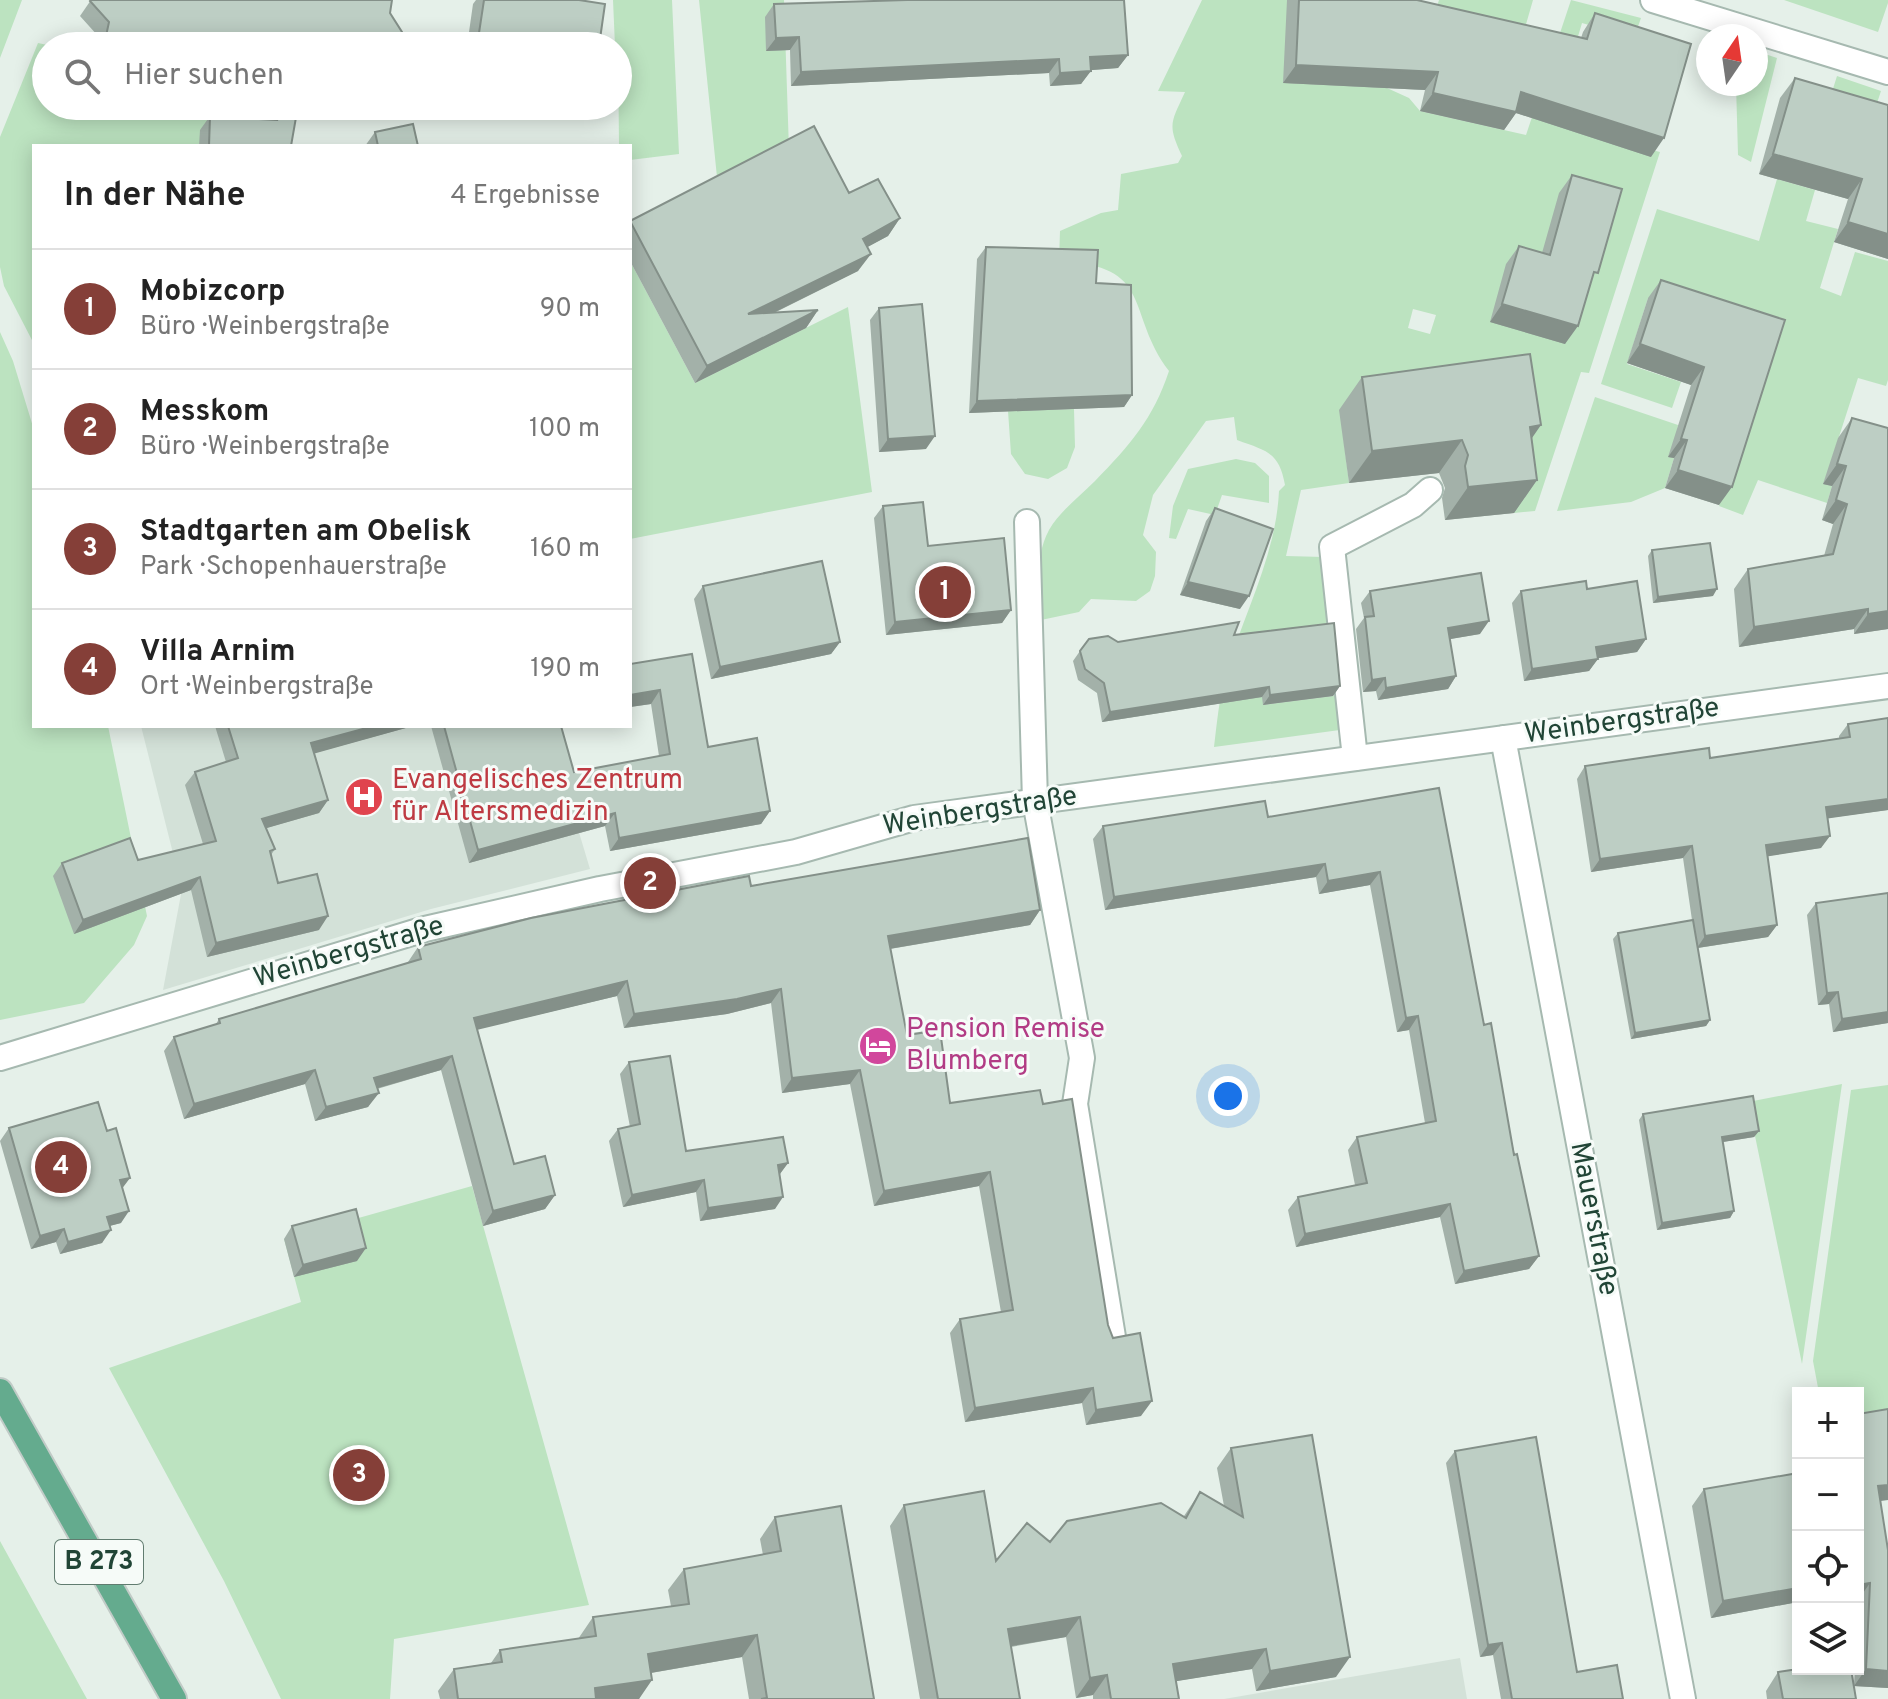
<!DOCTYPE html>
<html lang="de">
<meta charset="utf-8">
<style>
:root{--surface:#fff;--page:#f6f6f6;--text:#222;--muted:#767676;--line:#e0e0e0;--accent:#853f38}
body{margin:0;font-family:Overpass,sans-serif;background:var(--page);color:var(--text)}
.controls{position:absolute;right:24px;bottom:24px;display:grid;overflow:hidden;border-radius:0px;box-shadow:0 4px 20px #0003}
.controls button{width:72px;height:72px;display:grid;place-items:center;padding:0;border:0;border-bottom:2px solid var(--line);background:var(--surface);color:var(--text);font:40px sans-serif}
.compass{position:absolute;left:1696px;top:24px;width:72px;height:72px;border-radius:50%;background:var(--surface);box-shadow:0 4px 20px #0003;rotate:13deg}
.you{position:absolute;left:1228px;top:1096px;width:28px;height:28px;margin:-20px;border:6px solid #fff;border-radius:50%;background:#1a73e8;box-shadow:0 0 0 12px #1a73e833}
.badge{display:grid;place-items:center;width:52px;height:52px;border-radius:50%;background:var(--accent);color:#fff;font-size:26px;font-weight:700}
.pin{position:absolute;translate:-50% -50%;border:4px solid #fff;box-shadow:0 2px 8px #0006}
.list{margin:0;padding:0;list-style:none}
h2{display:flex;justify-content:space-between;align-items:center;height:104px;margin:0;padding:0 32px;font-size:34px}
h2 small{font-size:26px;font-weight:400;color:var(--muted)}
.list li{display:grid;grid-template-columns:52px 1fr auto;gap:24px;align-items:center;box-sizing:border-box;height:120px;padding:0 32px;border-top:2px solid var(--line)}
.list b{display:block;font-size:30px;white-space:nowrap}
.list p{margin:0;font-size:26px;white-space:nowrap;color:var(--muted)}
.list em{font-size:26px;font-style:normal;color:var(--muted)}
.icon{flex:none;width:44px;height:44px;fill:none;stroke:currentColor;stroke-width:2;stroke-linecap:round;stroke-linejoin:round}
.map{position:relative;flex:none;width:1888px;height:1699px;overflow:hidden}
.search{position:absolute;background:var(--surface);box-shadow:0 4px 20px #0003;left:32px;top:32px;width:600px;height:88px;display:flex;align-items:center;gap:20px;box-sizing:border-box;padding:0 28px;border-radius:44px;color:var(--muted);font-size:30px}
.panel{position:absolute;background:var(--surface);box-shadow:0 4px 20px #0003;left:32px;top:144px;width:600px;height:584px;border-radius:0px}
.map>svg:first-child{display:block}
.built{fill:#d3e1d8}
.green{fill:#bce3c0;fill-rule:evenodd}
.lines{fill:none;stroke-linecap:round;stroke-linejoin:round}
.lane-casing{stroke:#a6b9b0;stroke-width:28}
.street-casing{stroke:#a6b9b0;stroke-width:28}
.primary-casing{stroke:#c1cbc7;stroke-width:28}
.lane{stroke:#fff;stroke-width:24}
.street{stroke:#fff;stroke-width:24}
.primary{stroke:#64ab8e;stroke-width:24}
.wall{fill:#a3b1a9}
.shaded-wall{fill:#849089}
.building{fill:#bdcec4;stroke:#849089;stroke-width:2}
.labels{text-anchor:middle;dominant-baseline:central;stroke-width:6;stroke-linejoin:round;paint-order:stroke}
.shield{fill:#f6fbf8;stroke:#617c70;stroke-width:2}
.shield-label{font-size:26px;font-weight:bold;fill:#214536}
.street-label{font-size:28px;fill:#214536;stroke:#f6fbf8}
.health-label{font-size:28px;fill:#be3a42;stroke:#f6fbf8;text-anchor:start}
.hotel-label{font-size:28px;fill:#b23c85;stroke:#f6fbf8;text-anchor:start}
</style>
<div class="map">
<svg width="1888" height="1699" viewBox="0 0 1888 1699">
<rect width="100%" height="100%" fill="#e5f0e9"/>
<path class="built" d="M141 726H547L590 869 431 909 163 990 182 889Z
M1460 1658 1467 1699H1224Z"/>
<path class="green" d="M0 0H22L0 58Z
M613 0H672L679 154 630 160V146H619L618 46H615Z
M699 0H784L789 150 718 187Z
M1202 0H1390L1387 88 1409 98 1420 111 1526 135 1571 0 1641 18 1634 38 1582 23 1552 124 1660 152 1589 373 1581 372 1535 511 1514 513 1507 459 1340 410 1349 483 1301 490 1286 556 1324 557 1333 632 1263 705 1341 695 1347 729 1214 747C1217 723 1219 698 1226 674 1244 613 1276 556 1279 491L1285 485C1279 452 1267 451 1237 440L1234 417 1206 421 1153 495 1143 535 1156 552 1155 576 1150 591 1136 601 1091 599 1079 612 1041 620C1039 591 1034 558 1049 530 1060 511 1079 497 1095 481 1130 445 1153 419 1169 371 1125 313 1155 264 1059 262L1060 231 1101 213 1118 210 1121 174 1178 163 1182 156C1167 124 1171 123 1185 92L1158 91ZM1413 309 1436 315 1430 334 1408 328Z
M1439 0H1533L1520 45 1431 25Z
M1784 0H1888V3L1878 32Z
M38 43 52 46H46V106H229L223 132 201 136 199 146H34V344L4 286 0 267V137Z
M1756 51 1777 58 1751 162 1738 155 1736 84H1756Z
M1837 76 1881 91 1870 124 1826 111Z
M1777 179 1815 190 1806 221 1838 229 1820 288 1841 296 1855 252 1888 261V380L1886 386 1858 378 1824 483 1832 486 1827 503 1758 480 1743 515 1719 506 1772 338 1648 298 1627 364 1681 382 1672 408 1601 384 1657 209 1759 241Z
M630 261 695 383 848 307 872 492 630 539Z
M0 332 13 361 34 430V726H108L147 916 134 945 84 1003 0 1020Z
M1595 397 1678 425 1674 458 1665 488 1631 502 1557 511Z
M1074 409 1075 447 1067 468 1048 479 1025 474 1011 454 1008 411Z
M1236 459 1255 463 1269 476V503L1222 495 1215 515 1188 509 1176 539 1169 538 1173 506 1188 469Z
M1842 1084 1802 1364 1748 1102Z
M1888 1085V1416L1858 1421V1393H1819L1813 1361 1851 1090Z
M472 1186 589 1605 394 1639 390 1699H281L224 1581 109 1368 301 1302 284 1239Z
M0 1541 87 1699H0Z"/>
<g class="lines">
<g class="lane-casing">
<path id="lane" d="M1027 522 1035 801 1082 1058 1075 1104 1113 1337
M1355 758 1332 547 1413 505 1430 490"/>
</g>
<g class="street-casing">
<path id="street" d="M1653 0 1888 72
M1503 738 1683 1699
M0 1058 425 929 600 889 796 852 914 818 1888 686"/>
</g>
<g class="primary-casing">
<path id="primary" d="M0 1391 174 1699"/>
</g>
<use href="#lane" class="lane"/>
<use href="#street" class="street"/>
<use href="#primary" class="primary"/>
</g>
<path class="wall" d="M91 0 390 13 392 46H97L98 36 80 16Z
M476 0H579L599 46H467L473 4Z
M1287 0H1417L1581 38 1583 32 1595 13 1651 157 1516 113 1504 130 1420 111 1425 90 1283 83Z
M774 4 1128 55 1118 68 1091 70 1081 84 1050 86 1049 73 791 86 790 50 766 51 765 17Z
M1795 78 1888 105V259L1834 242 1848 199 1759 174 1780 98Z
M260 106H298L291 146H199L200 130 210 116 263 119Z
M375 132 378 146H365Z
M1572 175 1591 283 1565 344 1490 322 1506 264 1519 246 1542 253 1559 193Z
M849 193 900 218 888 236 867 247 858 271 774 313 818 310 806 328 695 383 630 261V221Z
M986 247 1096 283 1132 395 1124 407 969 413 977 259Z
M1661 280 1785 320 1719 505 1665 488 1674 458 1668 457 1691 385 1627 363 1648 298Z
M879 308 926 449 879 452 870 320Z
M1362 377 1531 439 1537 480 1514 513 1445 520 1442 498 1445 488 1439 473 1349 483 1339 410Z
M1852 418 1888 428V629L1854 634V629L1739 647 1734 589 1748 569 1824 556 1833 524 1822 520 1832 486 1823 484 1838 438Z
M883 506 928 546 1011 610 1002 623 886 635 874 518Z
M1215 508 1240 609 1180 595 1206 521Z
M1652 550 1713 596 1653 603 1648 556Z
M703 586 840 642 831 654 711 679 694 599Z
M1587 589 1646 639 1637 652 1598 658 1589 671 1524 681 1512 603 1521 591Z
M1370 591 1480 634 1450 639 1456 676 1448 689 1378 700 1376 691 1363 692 1356 629 1364 618 1361 603Z
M1234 635 1340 686 1333 696 1263 705 1262 697 1102 722 1097 693 1078 680 1073 661 1080 651 1118 642Z
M692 654 708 747 770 811 761 824 610 851 605 826 469 863 431 726H561L574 772 659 756 651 704 630 707Z
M1848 724 1888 810 1827 818 1821 848 1767 856 1777 925 1768 937 1698 948 1710 1020 1706 1026 1631 1039 1613 939 1618 933 1692 920 1683 858 1591 872 1577 779 1585 766 1710 758 1839 739V736Z
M215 726H413L314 753 328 800 319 813 266 828 275 849 271 855 278 883 319 930 207 957 191 890 74 934 53 876 62 863 138 860 203 844 185 785 195 772 226 762Z
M1439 788 1484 1025 1539 1256 1529 1269 1455 1284 1440 1217 1296 1247 1288 1210 1298 1197 1355 1185 1348 1150 1357 1137 1425 1123 1409 1030 1397 1032 1370 885 1319 894 1316 877 1105 910 1093 839 1103 826 1268 817Z
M751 886 1040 910 1030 925 890 949 907 1035 950 1103 1043 1104 1108 1325 1141 1416 1086 1425 1082 1403 965 1422 950 1333 960 1319 1001 1312 979 1186 874 1206 850 1084 782 1093 771 1003 727 1014 624 1028 617 996 477 1029 514 1164 555 1195 545 1209 483 1226 441 1070 377 1089 368 1107 315 1121 305 1084 184 1119 164 1051 174 1037 216 1024 219 1019 408 963V962L418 947Z
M1888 893V1023L1833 1032 1829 1004 1818 1005 1807 915 1816 903Z
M629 1062 686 1151 788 1163 780 1174 775 1209 700 1221 696 1192 623 1207 609 1141 618 1129 630 1127 620 1074Z
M1643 1114 1759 1131 1754 1137 1722 1142 1734 1211 1730 1218 1657 1230 1639 1120Z
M9 1128 123 1188 121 1223 109 1226 102 1243 60 1254 56 1242 31 1249 0 1141Z
M292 1226 357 1261 294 1277 284 1239Z
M1858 1414 1880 1501 1888 1550V1688L1854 1686 1856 1699H1767L1766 1691 1778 1672 1854 1685 1855 1669H1858Z
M1231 1448 1336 1677 1256 1691 1252 1669 1176 1681 1179 1699H1093V1695L1076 1698 1066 1637 1011 1647 1020 1699H920L890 1526 904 1505 996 1561 1050 1542 1184 1516 1200 1492 1224 1506 1217 1468Z
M1455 1451 1577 1672 1623 1699H1501L1493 1655 1480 1657 1446 1463Z
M1704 1489 1798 1602 1711 1618 1692 1506Z
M775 1517 874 1699H749L742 1657 651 1673 639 1699H440L438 1691 454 1669 491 1663 500 1650 578 1639 593 1617 671 1606 668 1590 684 1569 763 1555 760 1539Z"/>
<path class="shaded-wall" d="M402 32 392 46H383L386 42Z
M106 36 152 46H99Z
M799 37 790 50 766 51 776 38Z
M187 41 217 46H173Z
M1128 55 1118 68 1080 71 1090 57Z
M1059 59 1049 73 791 86 801 72Z
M1296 65 1438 72 1425 90 1283 83Z
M1091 71 1081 84 1050 86 1060 73Z
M1521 92 1664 138 1651 157 1516 113 1504 130 1420 111 1433 93Z
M538 106H583L579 112Z
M1773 154 1862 179 1848 199 1759 174Z
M900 218 888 236 851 256 863 239Z
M1848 222 1888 234V259L1834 242Z
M871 254 858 271 735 332 748 314Z
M1502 304 1578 326 1565 344 1490 322Z
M818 310 806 328 695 383 707 366Z
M1640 344 1704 367 1691 385 1627 363Z
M1132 395 1124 407 969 413 977 401Z
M1541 425 1518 458 1530 427Z
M935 436 926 449 879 452 888 439Z
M1681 439 1687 440 1674 458 1668 457Z
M1462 440 1439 473 1349 483 1372 451Z
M1837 464 1846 466 1832 486 1823 484Z
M1678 470 1732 487 1719 505 1665 488Z
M1537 480 1514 513 1445 520 1468 487Z
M1836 500 1847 504 1833 524 1822 520Z
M1188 582 1249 596 1240 609 1180 595Z
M1717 589 1713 596 1653 603 1658 597Z
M1868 609 1854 629 1739 647 1754 627Z
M1011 610 1002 623 886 635 895 622Z
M1888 611V629L1854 634 1868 614Z
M1489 621 1480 634 1439 641 1448 628Z
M1646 639 1637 652 1587 660 1596 647Z
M840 642 831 654 711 679 720 667Z
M1598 659 1589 671 1524 681 1532 669Z
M1456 676 1448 689 1378 700 1386 688Z
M1385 678 1376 691 1363 692 1372 680Z
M1340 686 1333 696 1263 705 1270 695Z
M1269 687 1262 697 1102 722 1110 712Z
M660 690 651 704 630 707V695Z
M374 726H413L302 757 311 743Z
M1888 799V810L1817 820 1826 807Z
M328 800 319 813 253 832 262 819Z
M770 811 761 824 610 851 619 838Z
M615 813 605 826 469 863 478 850Z
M1830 836 1821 848 1757 858 1766 845Z
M1692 846 1683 858 1591 872 1600 859Z
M1325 864 1316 877 1105 910 1114 897Z
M1380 872 1370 885 1319 894 1328 881Z
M200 877 191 890 74 934 83 920Z
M1040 910 1030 925 877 951 888 936Z
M328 916 319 930 207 957 216 943Z
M1777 925 1768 937 1697 948 1705 936Z
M627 981 617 996 464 1033 474 1018Z
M781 989 771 1003 727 1014 624 1028 634 1014Z
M1838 992 1829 1004 1818 1005 1827 993Z
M1888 1012V1023L1833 1032 1842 1019Z
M1418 1016 1409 1030 1397 1032 1406 1018Z
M1710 1020 1706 1026 1631 1039 1635 1033Z
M452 1056 441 1070 364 1092 374 1078Z
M315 1070 305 1084 184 1119 194 1104Z
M860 1070 850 1084 782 1093 792 1078Z
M379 1093 368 1107 315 1121 326 1107Z
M1759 1131 1754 1137 1717 1143 1722 1137Z
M788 1163 779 1175 778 1165Z
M990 1172 979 1186 874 1206 884 1191Z
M130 1178 121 1190 120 1180Z
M704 1180 696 1192 623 1207 632 1195Z
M555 1195 545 1209 483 1226 493 1211Z
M783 1197 775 1209 700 1221 708 1208Z
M1450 1204 1440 1217 1296 1247 1305 1234Z
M129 1211 121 1223 98 1229 107 1217Z
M1734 1211 1730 1218 1657 1230 1662 1223Z
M64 1229 56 1242 31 1249 40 1236Z
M111 1230 102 1243 60 1254 68 1242Z
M366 1248 357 1261 294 1277 303 1265Z
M1539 1256 1529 1269 1455 1284 1464 1271Z
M1093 1388 1082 1403 965 1422 975 1408Z
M1152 1401 1141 1416 1086 1425 1096 1410Z
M1888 1485V1500L1866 1503 1878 1486Z
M1870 1583 1858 1600V1585Z
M1798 1588V1602L1711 1618 1723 1601Z
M1080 1617 1066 1637 994 1649 1008 1629Z
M757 1635 742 1657 633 1676 648 1654Z
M1502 1643 1493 1655 1480 1657 1488 1645Z
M1266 1649 1252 1669 1159 1684 1173 1664Z
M1350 1657 1336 1677 1256 1691 1270 1671Z
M1866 1669 1888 1671V1688L1854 1686Z
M1107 1675 1093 1695 1076 1698 1090 1678Z
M652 1680 639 1699H587L595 1688Z"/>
<path class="building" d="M91 0H392L390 13 402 32 386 42 385 46H217L187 41 173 46H152L106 36 109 22 90 1Z
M484 0H579L605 4 599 46H477Z
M907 0H1124L1128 55 1090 57 1091 71 1060 73 1059 59 801 72 799 37 776 38 774 4Z
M1299 0H1417L1587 39 1595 13 1691 44 1664 138 1521 92 1516 112 1433 93 1438 72 1296 65Z
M1795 78 1888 105V234L1848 222 1862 179 1773 154Z
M274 106H298L291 146H209L210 116 277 120Z
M413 124 418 146H378L375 132Z
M814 126 849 193 878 179 900 218 863 239 871 254 748 314 818 310 707 366 630 221Z
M1572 175 1622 189 1598 273 1594 272 1578 326 1502 304 1519 246 1550 255Z
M986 247 1098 250 1096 283 1131 285 1132 395 977 401Z
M1661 280 1785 320 1732 487 1678 470 1687 440 1681 439 1704 367 1640 344Z
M922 304 935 436 888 439 879 308Z
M1530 354 1541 425 1530 427 1537 480 1468 487 1465 466 1468 455 1462 440 1372 451 1362 377Z
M1852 418 1888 428V611L1868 614V609L1754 627 1748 569 1833 554 1847 504 1836 500 1846 466 1837 464Z
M923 502 928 546 1004 538 1011 610 895 622 883 506Z
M1215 508 1273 529 1249 596 1188 582Z
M1710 543 1717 589 1658 597 1652 550Z
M822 561 840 642 720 667 703 586Z
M1481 573 1489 621 1448 628 1456 676 1386 688 1385 678 1372 680 1365 617 1374 616 1370 591Z
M1586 581 1587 589 1637 581 1646 639 1596 647 1598 659 1532 669 1521 591Z
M1239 622 1234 635 1334 623 1340 686 1270 695 1269 687 1110 712 1104 683 1085 669 1080 651 1089 639 1108 636 1118 642Z
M692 654 708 747 757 738 770 811 619 838 615 813 478 850 444 726H561L574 772 670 754 660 690 630 695V664Z
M1888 718V799L1826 807 1830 836 1766 845 1777 925 1705 936 1692 846 1600 859 1585 766 1709 748 1710 758 1850 737 1848 724Z
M228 726H374L311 743 328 800 262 819 275 849 270 851 278 883 317 874 328 916 216 943 200 877 83 920 62 863 130 838 138 860 216 841 195 772 238 758Z
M1439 788 1484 1025 1491 1023 1514 1155 1517 1154 1539 1256 1464 1271 1450 1204 1305 1234 1298 1197 1367 1183 1357 1137 1436 1121 1418 1016 1406 1018 1380 872 1328 881 1325 864 1114 897 1103 826 1265 801 1268 817Z
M1028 838 1040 910 888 936 907 1035 940 1030 950 1103 1040 1090 1043 1104 1072 1099 1108 1325 1113 1338 1140 1333 1152 1401 1096 1410 1093 1388 975 1408 960 1319 1013 1310 990 1172 884 1191 860 1070 792 1078 781 989 737 999 634 1014 627 981 474 1018 514 1164 545 1156 555 1195 493 1211 452 1056 374 1078 379 1093 326 1107 315 1070 194 1104 174 1037 220 1023 219 1019 421 959 418 947 531 918 749 876 751 886Z
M1888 893V1012L1842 1019 1838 992 1827 993 1816 903Z
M1693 920 1710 1020 1635 1033 1618 933Z
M670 1056 686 1151 783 1137 788 1163 778 1165 783 1197 708 1208 704 1180 632 1195 618 1129 640 1124 629 1062Z
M1753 1096 1759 1131 1722 1137 1734 1211 1662 1223 1643 1114Z
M98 1102 107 1131 116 1128 130 1178 120 1180 129 1211 107 1217 111 1230 68 1242 64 1229 40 1236 9 1128Z
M356 1209 366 1248 303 1265 292 1226Z
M1888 1409V1485L1878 1486 1888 1550V1671L1866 1669 1870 1583 1858 1585V1414Z
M1312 1435 1350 1657 1270 1671 1266 1649 1173 1664 1179 1699H1111L1107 1675 1090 1678 1080 1617 1008 1629 1020 1699H938L904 1505 984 1491 996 1561 1027 1523 1050 1542 1067 1521 1161 1503 1186 1518 1200 1492 1243 1517 1231 1448Z
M1536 1437 1577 1672 1617 1665 1623 1699H1512L1502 1643 1488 1645 1455 1451Z
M1798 1473V1588L1723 1601 1704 1489Z
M841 1506 874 1699H761L767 1698 757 1635 648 1654 652 1680 595 1688 596 1699H458L454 1669 502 1662 500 1650 596 1636 593 1617 689 1604 684 1569 781 1551 775 1517Z
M1798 1669H1851L1856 1699H1783L1778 1672Z"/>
<defs>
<g id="hospital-disc" transform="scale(2)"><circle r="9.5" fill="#e0444e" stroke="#f6fbf8"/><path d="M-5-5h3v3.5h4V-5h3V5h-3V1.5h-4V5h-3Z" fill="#fff"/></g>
<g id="hotel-disc" transform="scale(2)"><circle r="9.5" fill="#d1479c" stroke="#f6fbf8"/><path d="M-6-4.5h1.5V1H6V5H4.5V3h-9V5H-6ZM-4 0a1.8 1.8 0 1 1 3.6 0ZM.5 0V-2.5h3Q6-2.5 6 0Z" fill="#fff"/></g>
</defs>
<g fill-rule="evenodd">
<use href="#hospital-disc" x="364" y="797"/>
<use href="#hotel-disc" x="878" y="1046"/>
</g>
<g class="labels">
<rect class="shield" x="55" y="1540" width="88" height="44" rx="6"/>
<g class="shield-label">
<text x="99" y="1562">B 273</text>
</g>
<g class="street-label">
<text transform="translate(1622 722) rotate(-8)">Weinbergstraße</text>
<text transform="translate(980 812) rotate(-9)">Weinbergstraße</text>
<text transform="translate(349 953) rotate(-16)">Weinbergstraße</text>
<text transform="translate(1593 1219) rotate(79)">Mauerstraße</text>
</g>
<g class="health-label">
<text x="392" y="781">Evangelisches Zentrum<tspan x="392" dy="32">für Altersmedizin</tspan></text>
</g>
<g class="hotel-label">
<text x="906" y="1030">Pension Remise<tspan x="906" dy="32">Blumberg</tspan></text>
</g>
</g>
</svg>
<div class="controls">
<button>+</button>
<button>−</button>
<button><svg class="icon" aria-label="locate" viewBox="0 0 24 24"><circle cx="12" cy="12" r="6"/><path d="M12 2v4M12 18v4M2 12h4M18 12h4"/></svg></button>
<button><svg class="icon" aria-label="layers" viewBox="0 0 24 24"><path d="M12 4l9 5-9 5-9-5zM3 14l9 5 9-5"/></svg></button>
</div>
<svg class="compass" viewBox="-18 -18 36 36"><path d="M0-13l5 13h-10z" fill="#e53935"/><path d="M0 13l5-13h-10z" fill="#767676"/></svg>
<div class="you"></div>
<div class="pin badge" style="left:945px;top:592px">1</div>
<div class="pin badge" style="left:650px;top:883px">2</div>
<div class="pin badge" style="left:359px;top:1475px">3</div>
<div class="pin badge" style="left:61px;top:1167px">4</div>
<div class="search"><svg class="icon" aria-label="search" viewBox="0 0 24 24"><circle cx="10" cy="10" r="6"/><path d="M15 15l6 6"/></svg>Hier suchen</div>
<section class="panel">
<h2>In der Nähe<small>4 Ergebnisse</small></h2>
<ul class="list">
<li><span class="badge">1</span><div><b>Mobizcorp</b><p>Büro · Weinbergstraße</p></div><em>90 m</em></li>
<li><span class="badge">2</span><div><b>Messkom</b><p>Büro · Weinbergstraße</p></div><em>100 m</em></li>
<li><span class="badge">3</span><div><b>Stadtgarten am Obelisk</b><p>Park · Schopenhauerstraße</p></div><em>160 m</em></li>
<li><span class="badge">4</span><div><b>Villa Arnim</b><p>Ort · Weinbergstraße</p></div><em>190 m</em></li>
</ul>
</section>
</div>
